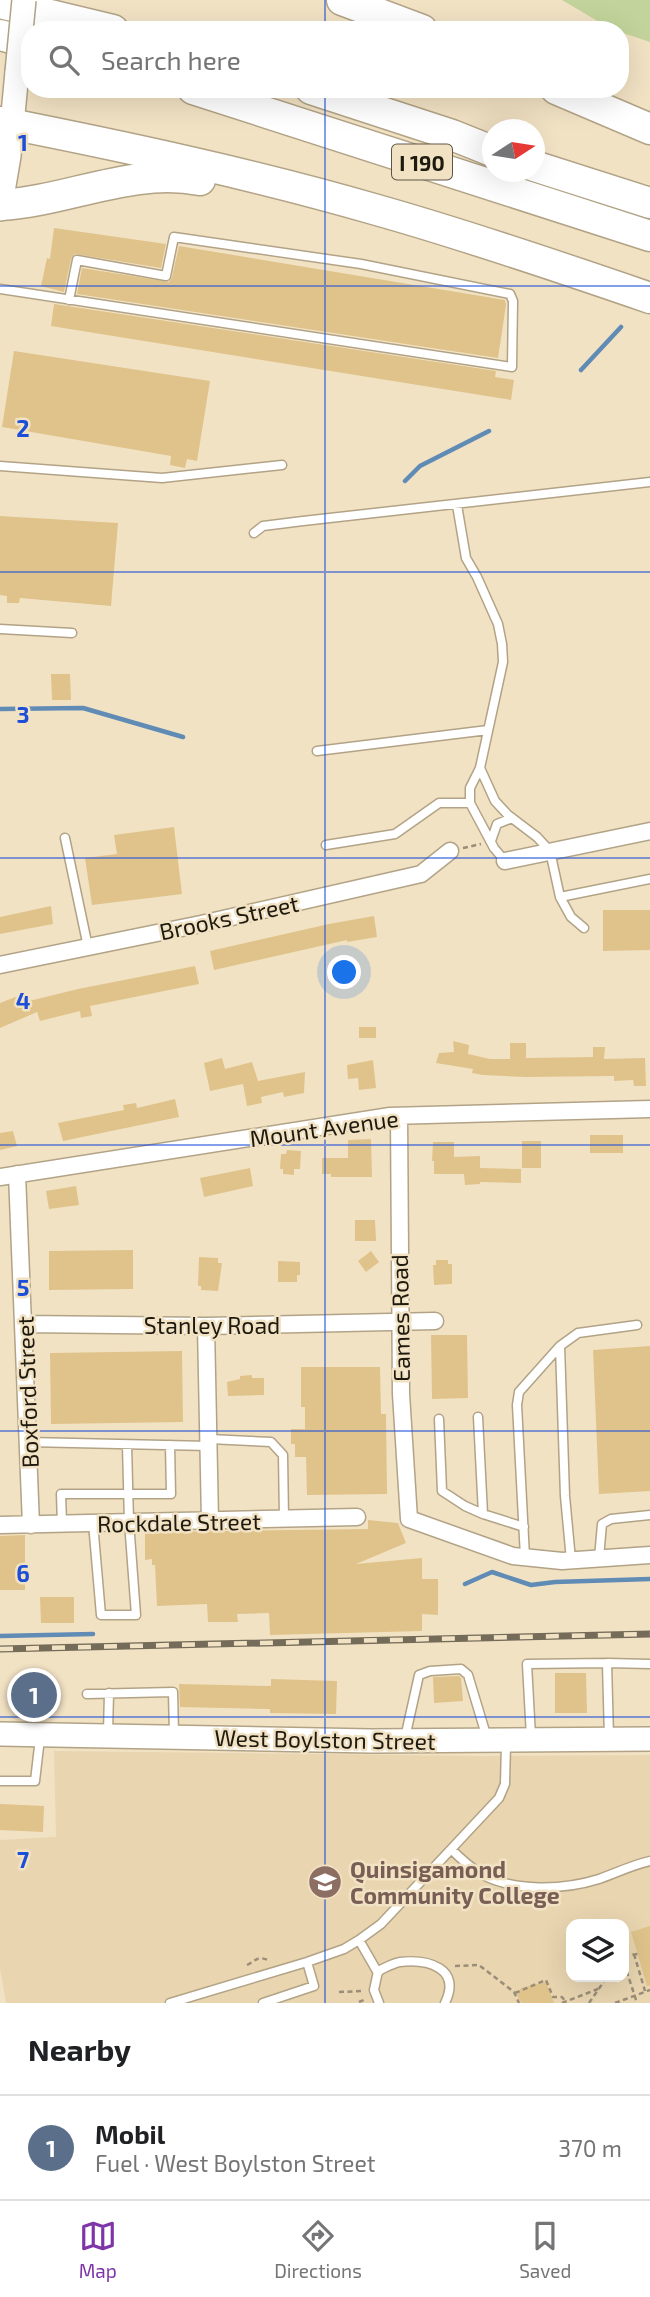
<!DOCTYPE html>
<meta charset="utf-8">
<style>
:root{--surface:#fff;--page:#f2f2f2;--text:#202124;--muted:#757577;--line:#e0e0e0;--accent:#7e35a8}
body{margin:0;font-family:"Exo 2",sans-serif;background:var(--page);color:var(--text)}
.controls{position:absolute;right:21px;bottom:21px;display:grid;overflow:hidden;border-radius:14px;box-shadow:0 7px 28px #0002}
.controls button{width:63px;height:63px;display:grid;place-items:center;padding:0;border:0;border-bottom:2px solid var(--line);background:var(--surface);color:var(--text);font:35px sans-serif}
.compass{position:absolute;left:482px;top:119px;width:63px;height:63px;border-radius:50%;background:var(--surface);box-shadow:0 7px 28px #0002;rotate:78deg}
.you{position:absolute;left:345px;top:973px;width:24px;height:24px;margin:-18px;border:5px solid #fff;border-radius:50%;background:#1a73e8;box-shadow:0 0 0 10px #1a73e833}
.badge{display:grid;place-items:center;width:46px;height:46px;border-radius:50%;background:var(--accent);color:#fff;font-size:23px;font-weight:700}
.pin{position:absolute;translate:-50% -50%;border:4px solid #fff;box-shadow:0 2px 7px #0006}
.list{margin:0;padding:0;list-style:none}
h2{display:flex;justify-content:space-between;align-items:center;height:91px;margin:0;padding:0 28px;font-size:30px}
h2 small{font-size:23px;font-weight:400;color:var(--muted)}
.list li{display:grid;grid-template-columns:46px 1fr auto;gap:21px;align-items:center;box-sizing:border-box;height:105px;padding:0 28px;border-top:2px solid var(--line)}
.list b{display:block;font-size:26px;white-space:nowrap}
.list p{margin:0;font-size:23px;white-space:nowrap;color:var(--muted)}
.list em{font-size:23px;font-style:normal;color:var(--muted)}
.icon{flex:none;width:38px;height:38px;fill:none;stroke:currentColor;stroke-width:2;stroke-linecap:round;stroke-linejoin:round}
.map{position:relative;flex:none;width:650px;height:2003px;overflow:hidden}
.search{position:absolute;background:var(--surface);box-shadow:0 7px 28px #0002;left:21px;right:21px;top:21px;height:77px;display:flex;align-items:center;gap:18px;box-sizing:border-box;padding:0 24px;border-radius:28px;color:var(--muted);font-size:26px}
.sheet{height:196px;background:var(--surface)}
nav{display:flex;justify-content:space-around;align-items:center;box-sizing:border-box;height:98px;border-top:2px solid var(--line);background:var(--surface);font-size:19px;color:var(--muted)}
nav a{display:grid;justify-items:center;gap:4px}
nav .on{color:var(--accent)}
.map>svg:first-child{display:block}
.built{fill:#e9d5b0;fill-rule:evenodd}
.green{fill:#c2d49b}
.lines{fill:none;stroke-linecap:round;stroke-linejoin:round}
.stream{stroke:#5f8bb5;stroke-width:4.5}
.building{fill:#dfc38a}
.lane-casing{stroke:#b2a386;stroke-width:11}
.street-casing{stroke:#b2a386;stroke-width:19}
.secondary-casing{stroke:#b2a386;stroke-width:26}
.highway-casing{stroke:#b2a386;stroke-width:33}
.path{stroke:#9a8e78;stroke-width:2.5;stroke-dasharray:5 3.5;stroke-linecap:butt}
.lane{stroke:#fff;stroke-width:8}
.street{stroke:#fff;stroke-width:16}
.secondary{stroke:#fff;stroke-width:23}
.highway{stroke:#fff;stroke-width:30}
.rail-casing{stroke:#746b58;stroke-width:7}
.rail{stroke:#f2e2c4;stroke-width:4.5;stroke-dasharray:13;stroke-linecap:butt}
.secondary-bridge-casing{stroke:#b2a386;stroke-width:26;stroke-linecap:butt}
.secondary-bridge{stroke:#fff;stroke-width:23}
.grid{fill:none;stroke:#1d4ed8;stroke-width:2;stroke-opacity:0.55}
.labels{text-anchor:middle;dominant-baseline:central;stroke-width:5;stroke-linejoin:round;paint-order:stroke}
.shield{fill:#f2e2c4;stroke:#5e5645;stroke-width:2}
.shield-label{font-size:21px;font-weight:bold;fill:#1f1a0f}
.street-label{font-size:23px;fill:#1f1a0f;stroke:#f2e2c4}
.education-label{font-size:23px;font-weight:bold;fill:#785e54;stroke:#f2e2c4;text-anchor:start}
.grid-label{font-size:23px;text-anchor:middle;font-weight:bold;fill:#1d4ed8;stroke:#f2e2c4;stroke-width:5;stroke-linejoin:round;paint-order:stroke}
</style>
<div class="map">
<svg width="650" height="2003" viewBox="0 0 650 2003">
<rect width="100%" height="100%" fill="#f2e2c4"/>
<path class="built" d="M54 1751 485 1756 650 1755V2003H6L0 1968V1840L56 1837ZM571 1924H624V1977H571Z"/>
<path class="green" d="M562 0H650V42L620 32V30L611 29Z"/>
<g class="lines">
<path class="stream" d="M581 370 621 327
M405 481 420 466 489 431
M0 709 83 708 183 737
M465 1584 492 1572 531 1585 555 1582 650 1579
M0 1636 93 1634"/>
</g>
<path class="building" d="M54 228 166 244 161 268 75 254 71 259 64 292 41 286 47 258 50 259Z
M179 246 505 300 506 305 498 358 77 294 82 268 169 282 172 277Z
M54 304 496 371 495 377 514 380 511 400 51 326Z
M14 351 210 381 197 461 187 459 185 468 170 465 171 456 2 427Z
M0 516 118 523 111 606 20 598 19 603H7V596L0 595Z
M51 674H70L71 700H52Z
M174 827 182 894 92 905 85 858 117 854 114 835Z
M51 906 53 924 0 934V917Z
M603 910H650V950L603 951Z
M374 916 377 937 347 942V940L214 970 210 951 329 924Z
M195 966 199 984 90 1006 92 1016 81 1018 80 1011 40 1021 37 1012 0 1028V1003L18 996 21 1003 78 989Z
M359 1027H376V1038H359Z
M453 1041 469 1045 468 1054 490 1059H510V1043H526V1058L593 1057V1047H605L604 1059 645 1058 646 1086H634L633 1080 614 1081V1076L525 1077 483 1075 472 1073 473 1069 436 1063 439 1053 454 1052Z
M222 1058 225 1069 252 1062 258 1081 305 1072 304 1093 284 1097 283 1092 261 1097 262 1103 247 1106 243 1084 210 1091 204 1063Z
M373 1060 376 1088 359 1090 358 1078 348 1079 347 1065Z
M175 1099 179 1117 63 1141 58 1123 124 1110 123 1105 136 1103 137 1108Z
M13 1131 17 1146 0 1150V1133Z
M590 1135H623V1153H590Z
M371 1139 372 1177H331V1174H322V1158H348V1140Z
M522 1141H541V1168H522Z
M433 1142H454V1157L480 1156V1168L521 1169V1183L480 1182V1184L465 1185 464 1174H434V1161H432Z
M287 1150 301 1151 300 1169H294V1175L283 1174V1169H280L281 1154H286Z
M250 1168 253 1186 204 1197 200 1178Z
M76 1186 79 1205 49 1209 46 1191Z
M355 1220H375L376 1241H355Z
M133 1250V1289L49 1290V1251Z
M371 1251 379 1262 366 1272 358 1261Z
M199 1257 218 1258V1263H222L218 1291 201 1290V1286H198Z
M436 1260H448V1264H452V1284L434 1285 433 1265H436Z
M278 1261 300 1262V1275H297V1282H278Z
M431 1335H467L468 1398 432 1399Z
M650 1346V1491L599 1494 593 1350Z
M182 1351 183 1422 51 1424 50 1353Z
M301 1367H380L381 1414H386L387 1494 307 1495 306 1457H295V1444H291V1429H305V1407H301Z
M252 1375V1378H264V1395L228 1396 227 1382 240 1379V1376Z
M368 1520 398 1523 406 1543 356 1564 422 1558V1579H438V1615L422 1614V1631L270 1635 269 1613 237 1614 238 1622H208L207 1604 157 1606 155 1565H152V1559L145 1560V1532L368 1529Z
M25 1535V1590H0V1536Z
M40 1597H74V1623H41Z
M555 1673H586L587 1713H555Z
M17 1676 50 1677V1713L17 1712Z
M459 1676 461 1678 463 1701 434 1703 433 1677Z
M271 1679 337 1681 336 1714 270 1713V1709L180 1707 179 1684 271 1686Z
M0 1804 44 1806 43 1832 0 1830Z
M650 1926V1985L647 1986 631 1932Z
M546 1982 554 2003H521L517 1995 521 1988Z"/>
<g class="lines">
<g class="lane-casing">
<path id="lane" d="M0 289 512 367 513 301 510 294 361 264 174 237 166 276 77 260 69 300
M0 466 162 478 282 465
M457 505 466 558 477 577 498 624 502 644 503 662 480 768 470 788V803L494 848 505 861
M254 533 263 526 303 521 650 482
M0 629 72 633
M317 751 488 730
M480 768 495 801 508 815 537 837 550 851 560 897 650 879
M65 838 88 947
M491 841 497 824 512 818
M326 845 395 834 439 803H470
M560 897 571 917 584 928
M478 1417 483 1514 524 1527
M439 1419 442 1491 465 1506 483 1514
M209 1439 271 1442 283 1455 284 1519
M28 1442 209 1446
M93 1523 101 1615H136L129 1522 127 1445
M62 1524 61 1494H171L170 1445
M525 1557 517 1405 519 1392 560 1346
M599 1558 602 1524 611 1519 650 1515
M571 1560 565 1496 560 1346 578 1333 637 1325
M607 1663 650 1664
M87 1694 173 1692 174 1734
M108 1732 109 1693
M531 1737 527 1664 607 1663 609 1738
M405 1738 419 1675 430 1671 461 1669 468 1675 487 1738
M0 1781H35L40 1738
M452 1850C461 1859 470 1867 481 1874 514 1892 564 1890 599 1879 616 1873 632 1865 650 1861
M359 1940 378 1973
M170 2003 307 1962 344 1949 359 1940 381 1924 499 1798 505 1784 506 1744
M263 2003 314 1986 307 1962
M379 2003 374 1990 378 1971C385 1968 393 1963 400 1962 428 1959 462 1968 445 2003"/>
</g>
<g class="street-casing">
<path id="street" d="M505 861 650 831
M0 965 201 924 421 874 450 851
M399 1116 401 1394 409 1519 513 1556 562 1561 650 1555
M17 1174 31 1525
M0 1177 390 1116 650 1109
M25 1324 206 1326 435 1321
M206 1326 210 1521
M0 1525 357 1517"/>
</g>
<g class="secondary-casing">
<path id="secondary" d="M0 209 9 156 17 72
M0 1734 371 1741 650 1739"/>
</g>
<g class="highway-casing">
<path id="highway" d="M342 0 422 30
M0 3 113 30
M0 35 30 43
M193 89 650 236
M311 89 452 135 492 151
M556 89 650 129
M0 122C126 147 253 174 377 210 469 236 560 267 650 298
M534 166 650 203
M1 205C68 201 132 167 200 180"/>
</g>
<path class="path" d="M463 848 481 844
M634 1954 645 1991
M624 1956 638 1954
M624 1963 637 2003
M247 1965C257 1960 257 1955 270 1961
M455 1966 479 1965 514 1992 519 2003
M339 1992 364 1991
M515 1993 546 1980 553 1997H562L566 2002
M359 2002 366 1999
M562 2003 598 1989
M589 2003 607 1977
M615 2003 650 1990"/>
<use href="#lane" class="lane"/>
<use href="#street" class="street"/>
<use href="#secondary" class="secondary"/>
<use href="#highway" class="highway"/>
<g class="rail-casing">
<path id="rail" d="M0 1649 650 1634"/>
</g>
<use href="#rail" class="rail"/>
<g class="secondary-bridge-casing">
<path id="secondary-bridge" d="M17 72 24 0"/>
</g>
<use href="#secondary-bridge" class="secondary-bridge"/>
</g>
<path class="grid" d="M325 0V30M325 89V2003M0 286H650M0 572H650M0 858H650M0 1145H650M0 1431H650M0 1717H650"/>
<defs>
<g id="university-disc" transform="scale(1.75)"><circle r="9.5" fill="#8d6e63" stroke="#f2e2c4"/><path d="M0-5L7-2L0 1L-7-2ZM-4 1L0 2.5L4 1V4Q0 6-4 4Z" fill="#fff"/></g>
</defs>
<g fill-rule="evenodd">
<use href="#university-disc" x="325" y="1882"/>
</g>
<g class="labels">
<rect class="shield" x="392" y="144.5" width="60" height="35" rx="5"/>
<g class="shield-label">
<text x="422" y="162">I 190</text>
</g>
<g class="street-label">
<text transform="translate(229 917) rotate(-12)">Brooks Street</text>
<text transform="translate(324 1128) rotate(-8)">Mount Avenue</text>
<text transform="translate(400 1318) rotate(-91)">Eames Road</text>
<text x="212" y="1325">Stanley Road</text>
<text transform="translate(27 1392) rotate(-92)">Boxford Street</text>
<text transform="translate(179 1522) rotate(-1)">Rockdale Street</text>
<text transform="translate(325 1739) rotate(1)">West Boylston Street</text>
</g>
<g class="education-label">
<text x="350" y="1869">Quinsigamond<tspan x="350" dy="26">Community College</tspan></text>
</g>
</g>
<g class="grid-label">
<text x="23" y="151">1</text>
<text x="23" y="437">2</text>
<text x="23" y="723">3</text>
<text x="23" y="1009">4</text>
<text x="23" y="1296">5</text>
<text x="23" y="1582">6</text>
<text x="23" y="1868">7</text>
</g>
</svg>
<div class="controls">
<button><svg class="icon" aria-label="layers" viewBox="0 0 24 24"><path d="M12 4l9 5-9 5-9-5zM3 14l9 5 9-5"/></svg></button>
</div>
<svg class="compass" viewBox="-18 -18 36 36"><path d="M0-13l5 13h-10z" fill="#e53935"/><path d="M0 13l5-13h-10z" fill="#757577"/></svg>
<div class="you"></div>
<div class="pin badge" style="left:34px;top:1695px;background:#5c6f8a">1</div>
<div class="search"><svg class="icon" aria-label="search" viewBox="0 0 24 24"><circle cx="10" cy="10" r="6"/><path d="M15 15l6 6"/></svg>Search here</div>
</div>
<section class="sheet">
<h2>Nearby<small></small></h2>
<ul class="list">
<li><span class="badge" style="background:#5c6f8a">1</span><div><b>Mobil</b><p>Fuel · West Boylston Street</p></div><em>370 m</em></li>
</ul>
</section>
<nav>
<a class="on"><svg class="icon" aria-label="map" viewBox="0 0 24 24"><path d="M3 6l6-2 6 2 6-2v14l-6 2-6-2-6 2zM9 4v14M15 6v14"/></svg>Map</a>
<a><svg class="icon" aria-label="directions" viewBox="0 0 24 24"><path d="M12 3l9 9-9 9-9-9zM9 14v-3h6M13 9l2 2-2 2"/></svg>Directions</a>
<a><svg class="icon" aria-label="saved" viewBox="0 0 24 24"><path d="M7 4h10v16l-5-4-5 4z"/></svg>Saved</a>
</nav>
